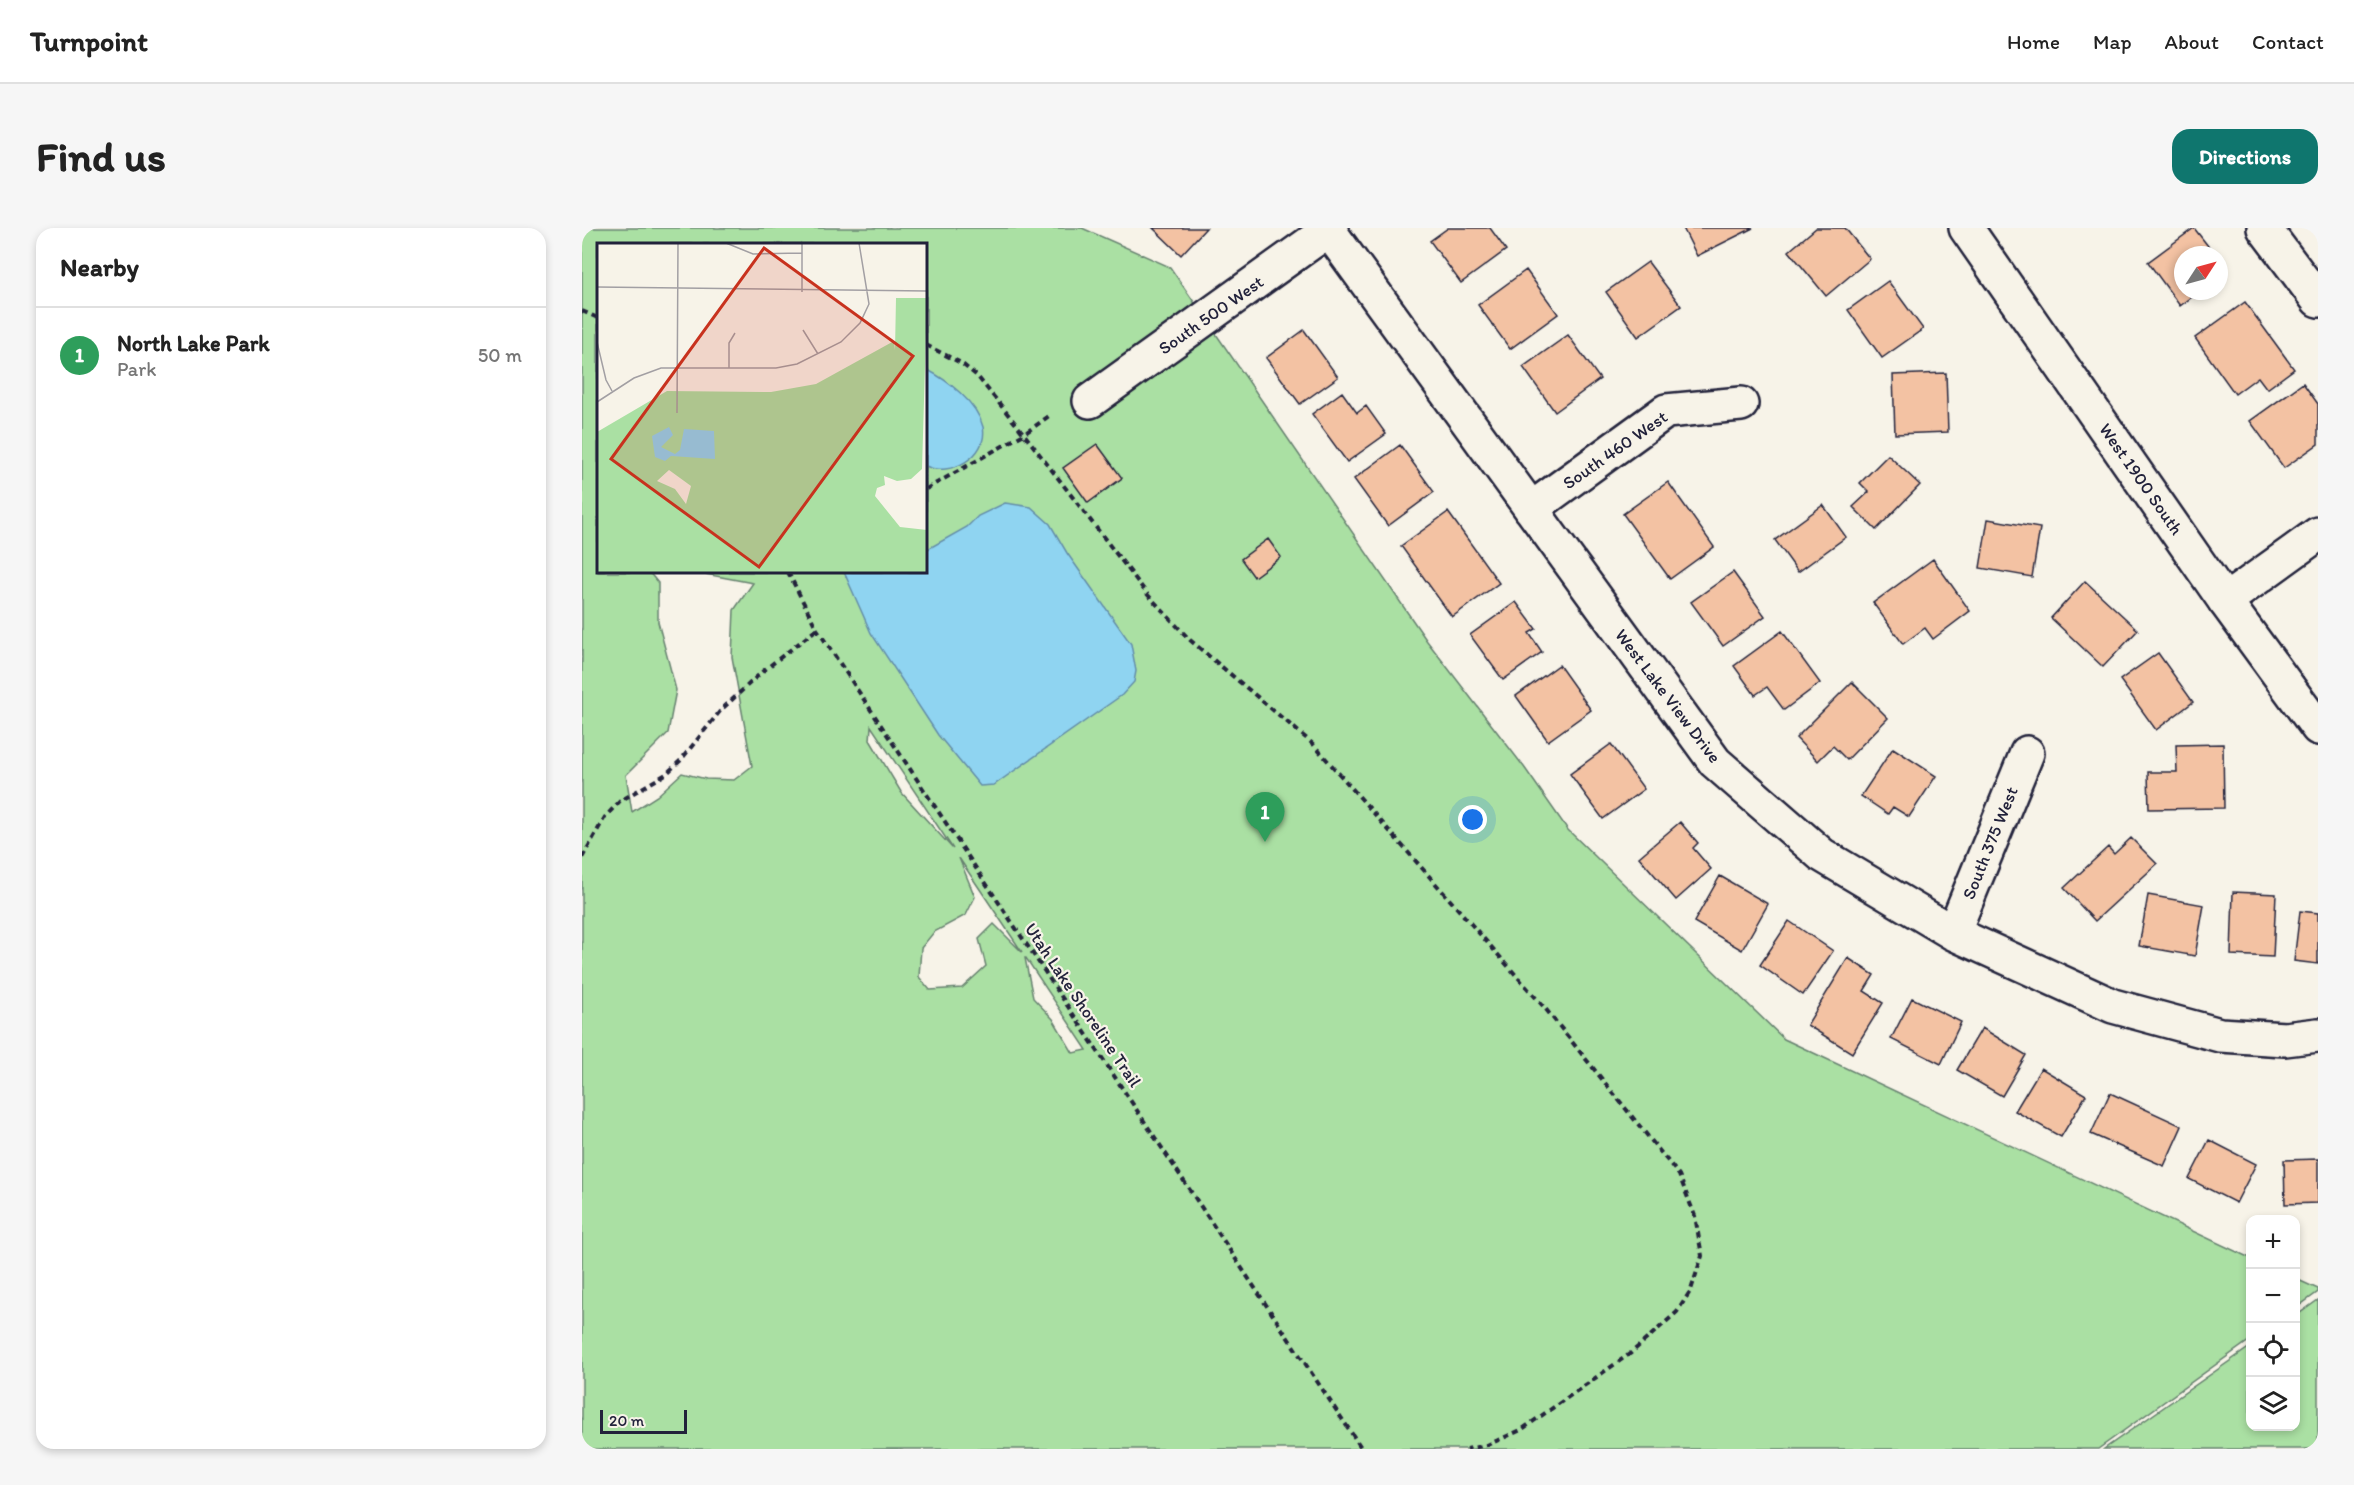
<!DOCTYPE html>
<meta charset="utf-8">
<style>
:root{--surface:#fff;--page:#f6f6f6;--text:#222;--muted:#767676;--line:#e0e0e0;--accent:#0f766e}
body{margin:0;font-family:Itim,sans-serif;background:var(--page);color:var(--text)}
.controls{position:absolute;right:18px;bottom:18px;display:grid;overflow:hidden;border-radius:12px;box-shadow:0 3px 9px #0003}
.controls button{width:54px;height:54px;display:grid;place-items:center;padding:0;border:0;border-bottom:2px solid var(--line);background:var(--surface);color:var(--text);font:30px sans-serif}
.compass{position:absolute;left:1592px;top:18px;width:54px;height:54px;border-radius:50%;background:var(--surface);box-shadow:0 3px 9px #0003;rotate:54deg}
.scale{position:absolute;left:18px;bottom:15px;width:87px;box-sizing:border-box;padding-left:6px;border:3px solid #22223b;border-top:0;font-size:16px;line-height:21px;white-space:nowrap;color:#22223b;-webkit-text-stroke:4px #f7f3e8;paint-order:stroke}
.you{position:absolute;left:891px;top:592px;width:21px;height:21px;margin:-15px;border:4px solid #fff;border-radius:50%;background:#1a73e8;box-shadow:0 0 0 9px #1a73e833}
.badge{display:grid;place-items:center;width:39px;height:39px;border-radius:50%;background:var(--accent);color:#fff;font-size:20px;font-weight:700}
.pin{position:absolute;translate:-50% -50px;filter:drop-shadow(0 2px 3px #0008)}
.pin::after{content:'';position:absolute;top:32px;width:21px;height:18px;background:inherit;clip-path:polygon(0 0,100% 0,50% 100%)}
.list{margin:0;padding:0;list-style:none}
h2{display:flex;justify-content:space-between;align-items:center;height:78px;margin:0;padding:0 24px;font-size:26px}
h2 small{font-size:20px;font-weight:400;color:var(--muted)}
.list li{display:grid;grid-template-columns:39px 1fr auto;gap:18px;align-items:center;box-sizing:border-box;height:96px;padding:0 24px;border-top:2px solid var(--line)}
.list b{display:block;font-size:22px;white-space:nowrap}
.list p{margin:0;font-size:20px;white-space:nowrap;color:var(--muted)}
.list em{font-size:20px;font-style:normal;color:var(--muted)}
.icon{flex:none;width:33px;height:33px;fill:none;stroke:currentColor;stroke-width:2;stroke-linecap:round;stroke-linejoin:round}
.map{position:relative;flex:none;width:1736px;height:1221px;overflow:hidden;border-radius:18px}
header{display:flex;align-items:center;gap:36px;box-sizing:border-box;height:84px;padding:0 30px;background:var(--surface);border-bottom:2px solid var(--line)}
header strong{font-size:28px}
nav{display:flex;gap:33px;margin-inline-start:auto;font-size:21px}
.intro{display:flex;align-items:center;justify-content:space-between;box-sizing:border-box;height:144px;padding:0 36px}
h1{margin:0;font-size:42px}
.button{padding:15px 27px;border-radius:18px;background:var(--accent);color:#fff;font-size:21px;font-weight:700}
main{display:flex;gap:36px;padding:0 36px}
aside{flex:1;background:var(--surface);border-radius:18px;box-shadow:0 3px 9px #0003}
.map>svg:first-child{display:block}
.green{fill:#aae0a3;stroke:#66816f;stroke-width:1.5;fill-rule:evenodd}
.water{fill:#8fd4f1;stroke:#638da8;stroke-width:1.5}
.building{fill:#f3c2a3;stroke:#22223b;stroke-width:1.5}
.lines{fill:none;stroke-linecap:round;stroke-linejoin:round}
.minor-casing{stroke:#22223b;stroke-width:38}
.tertiary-casing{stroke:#22223b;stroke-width:38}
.path{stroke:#22223b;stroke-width:4;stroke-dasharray:6 4.5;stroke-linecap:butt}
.minor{stroke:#f7f3e8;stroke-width:33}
.tertiary{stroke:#f7f3e8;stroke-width:33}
.labels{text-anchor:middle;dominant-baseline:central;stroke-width:4.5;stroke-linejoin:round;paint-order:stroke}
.street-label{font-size:18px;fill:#22223b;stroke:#f7f3e8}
.inset-road{fill:none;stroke:#a29fa3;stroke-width:1.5}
.view{fill:#c8321e;fill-opacity:0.15;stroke:#c8321e;stroke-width:3}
.inset-edge{fill:none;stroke:#22223b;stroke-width:3}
</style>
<header>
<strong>Turnpoint</strong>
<nav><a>Home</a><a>Map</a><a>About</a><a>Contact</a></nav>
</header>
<div class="intro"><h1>Find us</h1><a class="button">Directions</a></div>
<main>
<aside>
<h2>Nearby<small></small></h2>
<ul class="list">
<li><span class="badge" style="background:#2e9e5b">1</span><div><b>North Lake Park</b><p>Park</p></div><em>50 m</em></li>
</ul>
</aside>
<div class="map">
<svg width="1736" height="1221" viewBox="0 0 1736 1221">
<rect width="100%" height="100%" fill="#f7f3e8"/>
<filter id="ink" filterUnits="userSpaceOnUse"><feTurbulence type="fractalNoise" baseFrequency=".0167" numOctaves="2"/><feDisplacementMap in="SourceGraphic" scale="12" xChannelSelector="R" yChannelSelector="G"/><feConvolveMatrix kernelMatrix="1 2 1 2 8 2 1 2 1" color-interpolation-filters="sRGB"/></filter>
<g filter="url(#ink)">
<path class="green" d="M0 0H500L588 39 845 413 942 539 986 602 1202 811 1668 1030V1112L1516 1221H0ZM16 16H344V344H113L171 355 152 382 150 429 170 538 152 552 124 551 100 545 75 568 50 584 44 547 86 505 94 462 76 394V355L67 344H16ZM289 498 371 621 319 564 288 512ZM377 630 440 724 412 696 397 711 404 738 380 760 348 762 337 749 339 720 352 704 384 687 393 669ZM443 730H444L505 822 491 825 471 791 451 770Z
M1714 1051 1736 1061V1064L1714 1080Z
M1736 1072V1221H1522L1668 1119V1198H1714V1088Z"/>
<path class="water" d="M344 141C365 152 395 174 401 199 407 228 367 250 344 238Z
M423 275 449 279 468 296 485 325 549 416 554 443 552 454 540 467 412 557 398 558 356 507 289 405 262 344H344V322L385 299 396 288Z"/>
<path class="building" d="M571 0H624L599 27Z
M866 0H908L924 22 879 55 848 13Z
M1101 0H1171L1115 28Z
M1234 0H1263L1288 31 1244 68 1207 23Z
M1612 0 1633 27H1601V63H1618L1598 78 1566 34Z
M1066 34 1099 78 1056 109 1024 64Z
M944 42 976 86 928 121 896 77Z
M1306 53 1341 101 1300 130 1266 82Z
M1663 74 1712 141 1685 161 1676 149 1653 166 1613 110Z
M722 102 756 149 718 176 684 130Z
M986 107 1018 151 973 184 941 139Z
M1364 145 1366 204 1313 206 1311 147Z
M1721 155 1736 176V216L1702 240 1668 193Z
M760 164 775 185 784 178 804 206 765 234 730 186Z
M515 216 540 250 506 275 481 240Z
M818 217 852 264 806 298 772 251Z
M1306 227 1338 257 1294 302 1271 279 1287 264 1278 255Z
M1086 254 1132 319 1088 351 1041 286Z
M1241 277 1264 309 1216 344 1193 312Z
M866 284 917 355 870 389 819 318Z
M1406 291 1458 300 1450 349 1398 340Z
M686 311 699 329 672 349 659 331Z
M1351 331 1388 383 1351 411 1343 400 1321 416 1291 375Z
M1151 344 1183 388 1141 418 1109 374Z
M1503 353 1556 402 1521 439 1469 390Z
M934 374 954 401 947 405 960 424 921 452 888 407Z
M1200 403 1238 455 1202 482 1185 459 1173 467 1152 438Z
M1576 425 1611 474 1574 502 1538 452Z
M977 437 1009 482 966 513 934 468Z
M1270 454 1306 490 1265 532 1251 518 1236 533 1214 510Z
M1029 516 1062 561 1021 591 988 546Z
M1641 516 1642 580 1567 581 1566 544H1595L1594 517Z
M1311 520 1354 548 1327 589 1311 579 1306 586 1279 568Z
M1098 594 1116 615 1111 620 1129 641 1094 672 1057 629Z
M1549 610 1575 636 1513 693 1482 660 1526 619 1532 626Z
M1138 648 1186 676 1160 722 1112 694Z
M1651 664 1694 666 1691 729 1649 727Z
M1566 667 1622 677 1613 728 1557 718Z
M1718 683 1736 685V736L1712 733Z
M1207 693 1251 723 1221 767 1178 737Z
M1266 730 1292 747 1282 763 1301 775 1270 825 1225 797Z
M1330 770 1379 794 1359 836 1309 811Z
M1400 800 1444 827 1420 868 1375 842Z
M1459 840 1504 867 1479 909 1433 883Z
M1528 865 1600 898 1582 938 1509 906Z
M1627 912 1674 936 1654 975 1607 951Z
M1736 931V975L1703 976 1702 932Z"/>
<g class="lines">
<g class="minor-casing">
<path id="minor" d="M745 0 1133 534 1240 627 1371 705 1531 778 1638 807 1703 811 1736 807
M1682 0 1736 72
M508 173 749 0
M949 281 1084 183 1159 176
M1643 373 1736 306
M1371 705 1445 525"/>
</g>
<g class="tertiary-casing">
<path id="tertiary" d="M1384 0 1643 373 1736 500"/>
</g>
<path class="path" d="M0 83 16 90
M344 117 379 135 395 148 442 206 566 367 608 412 731 516 962 779 1097 947 1113 988 1120 1028 1109 1062 1095 1084 1049 1125 939 1202 905 1217 885 1221
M344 261 442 206 467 188
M206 344 235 401 780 1221
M0 630 23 589 38 573 84 546 98 533 139 482 181 443 235 401"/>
<use href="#minor" class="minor"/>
<use href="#tertiary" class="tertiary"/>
</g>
</g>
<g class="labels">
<g class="street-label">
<text transform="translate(629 87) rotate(-35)">South 500 West</text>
<text transform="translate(1033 222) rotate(-35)">South 460 West</text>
<text transform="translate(1559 251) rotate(55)">West 1900 South</text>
<text transform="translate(1086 468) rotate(53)">West Lake View Drive</text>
<text transform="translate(1408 615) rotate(-68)">South 375 West</text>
<text transform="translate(501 777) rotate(56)">Utah Lake Shoreline Trail</text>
</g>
</g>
<g transform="translate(15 15)">
<rect width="330" height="330" fill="#f7f3e8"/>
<path d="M299 55H330L325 226 314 236 300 238 287 233 288 242 280 245 278 253 303 284 330 287V330H0V189L70 148 174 149 219 141 297 98 298 107ZM72 227 94 243 89 261 78 246 60 238Z" fill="#aae0a3" fill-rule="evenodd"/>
<path d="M72 184 76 192 64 204 78 211 83 207 87 186 117 188 118 216 74 213 68 218 58 214 55 193Z" fill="#8fd4f1"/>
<path class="inset-road" d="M129 0 156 11 205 10M205 0V49M0 44 330 48M206 87 221 111M0 99 9 137 15 148M132 125V100L138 90M0 159 37 135 64 125H179L200 121 244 99 263 80 272 61 262 0M80 170 81 0"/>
<path class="view" d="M167 5 316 113 162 324 14 216Z"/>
<rect width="330" height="330" class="inset-edge"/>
</g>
</svg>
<div class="controls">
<button>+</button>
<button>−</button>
<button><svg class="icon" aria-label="locate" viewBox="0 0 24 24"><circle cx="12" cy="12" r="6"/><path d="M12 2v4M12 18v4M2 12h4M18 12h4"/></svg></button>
<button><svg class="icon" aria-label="layers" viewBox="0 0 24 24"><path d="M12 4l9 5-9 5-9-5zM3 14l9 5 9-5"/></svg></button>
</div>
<svg class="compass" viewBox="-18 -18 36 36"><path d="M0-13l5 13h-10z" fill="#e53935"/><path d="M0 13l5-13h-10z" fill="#767676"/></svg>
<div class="scale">20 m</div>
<div class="you"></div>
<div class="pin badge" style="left:683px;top:614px;background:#2e9e5b">1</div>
</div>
</main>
